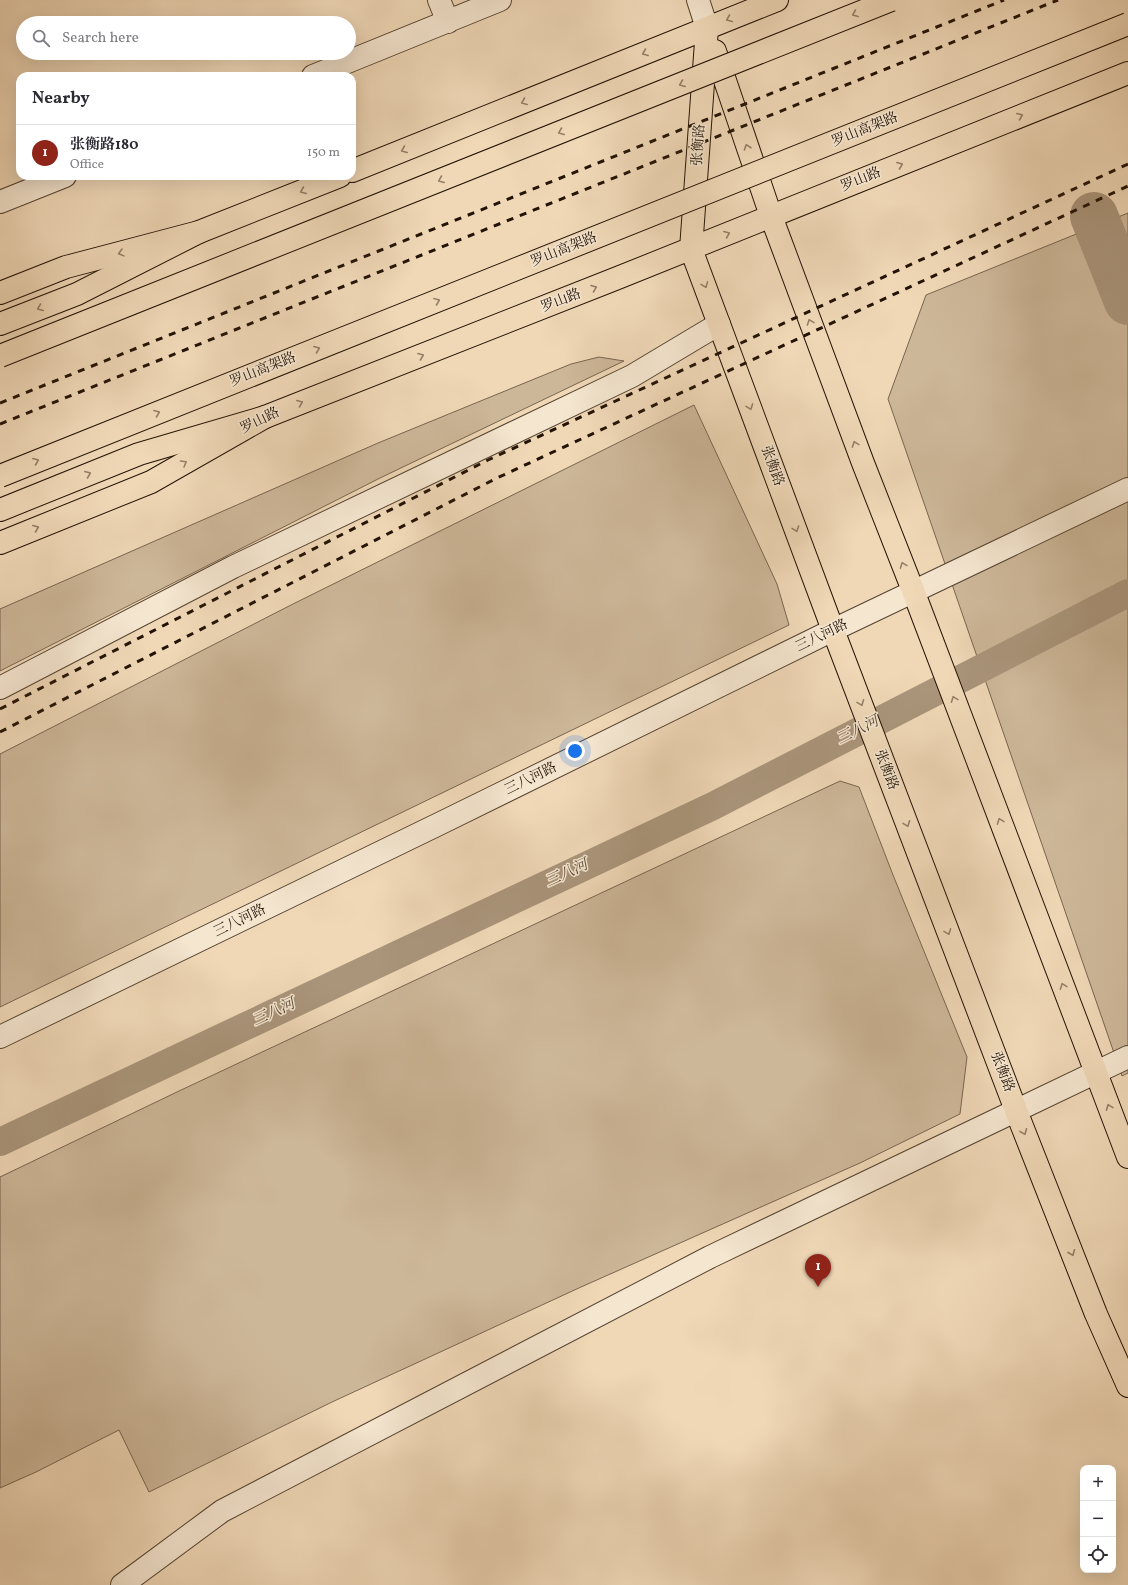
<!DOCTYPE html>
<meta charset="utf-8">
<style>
:root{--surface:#fff;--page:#f7f7f7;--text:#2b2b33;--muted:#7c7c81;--line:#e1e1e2;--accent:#8f2418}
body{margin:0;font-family:Vollkorn,"Noto Serif SC",serif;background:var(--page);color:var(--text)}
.controls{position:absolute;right:12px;bottom:12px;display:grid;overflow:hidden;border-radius:8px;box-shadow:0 4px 16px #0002}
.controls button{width:36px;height:36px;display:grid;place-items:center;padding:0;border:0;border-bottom:1px solid var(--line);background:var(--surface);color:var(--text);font:20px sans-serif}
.you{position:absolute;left:575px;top:751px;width:14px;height:14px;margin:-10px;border:3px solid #fff;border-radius:50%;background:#1a73e8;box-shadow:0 0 0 6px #1a73e833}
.badge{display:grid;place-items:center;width:26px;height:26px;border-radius:50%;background:var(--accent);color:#fff;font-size:13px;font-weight:700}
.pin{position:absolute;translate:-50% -33px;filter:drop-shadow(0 1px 2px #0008)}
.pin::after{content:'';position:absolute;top:21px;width:14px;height:12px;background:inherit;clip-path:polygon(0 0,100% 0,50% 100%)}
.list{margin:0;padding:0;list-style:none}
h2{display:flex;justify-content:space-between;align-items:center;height:52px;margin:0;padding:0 16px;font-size:17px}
h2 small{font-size:13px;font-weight:400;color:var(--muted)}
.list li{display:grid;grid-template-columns:26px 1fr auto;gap:12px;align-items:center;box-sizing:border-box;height:56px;padding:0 16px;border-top:1px solid var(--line)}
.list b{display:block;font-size:15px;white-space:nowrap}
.list p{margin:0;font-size:13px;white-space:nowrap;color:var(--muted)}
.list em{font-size:13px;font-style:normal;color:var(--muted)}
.icon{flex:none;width:22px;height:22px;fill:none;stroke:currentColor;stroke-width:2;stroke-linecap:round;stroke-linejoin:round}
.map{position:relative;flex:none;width:1128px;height:1585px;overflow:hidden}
.search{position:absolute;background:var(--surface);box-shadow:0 4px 16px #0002;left:16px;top:16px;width:340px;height:44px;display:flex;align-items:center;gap:10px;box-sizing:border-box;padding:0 14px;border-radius:22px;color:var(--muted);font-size:15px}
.panel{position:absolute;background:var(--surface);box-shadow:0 4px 16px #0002;left:16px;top:72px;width:340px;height:108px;border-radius:12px}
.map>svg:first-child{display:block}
.green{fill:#cdb799;stroke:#786550}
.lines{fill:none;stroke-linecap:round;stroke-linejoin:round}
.canal{stroke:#aa957b;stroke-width:28}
.river{stroke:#aa957b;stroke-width:48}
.minor-casing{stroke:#564432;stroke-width:24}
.major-casing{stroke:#231306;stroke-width:24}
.highway-casing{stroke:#231306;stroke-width:24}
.minor{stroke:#f5e6d0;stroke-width:22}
.major{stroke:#f0d8b7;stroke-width:22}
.highway{stroke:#f0d8b7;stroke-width:22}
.rail{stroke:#231306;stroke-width:3;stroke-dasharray:7 7;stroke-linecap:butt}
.highway-bridge-casing{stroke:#231306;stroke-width:24;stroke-linecap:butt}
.highway-bridge{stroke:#f0d8b7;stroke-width:22}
.oneway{stroke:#947f67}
.labels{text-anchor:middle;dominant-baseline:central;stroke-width:3;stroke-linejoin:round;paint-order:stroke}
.street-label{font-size:14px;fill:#231306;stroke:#f5e6d0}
.water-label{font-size:15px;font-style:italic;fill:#594735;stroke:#f5e6d0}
</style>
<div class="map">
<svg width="1128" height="1585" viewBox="0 0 1128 1585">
<rect width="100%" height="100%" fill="#f0d8b7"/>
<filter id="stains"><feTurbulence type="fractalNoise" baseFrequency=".005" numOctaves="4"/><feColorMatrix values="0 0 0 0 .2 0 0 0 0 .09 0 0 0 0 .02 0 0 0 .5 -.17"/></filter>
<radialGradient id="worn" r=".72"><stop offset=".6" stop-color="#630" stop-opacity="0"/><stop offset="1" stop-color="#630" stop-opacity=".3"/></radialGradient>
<path class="green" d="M1128 213V1073L1122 1076 888 399 926 295Z
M599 357 624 361 380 478 0 671V609L378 443 571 364Z
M694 405 777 584 789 625 0 1007V754L293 604Z
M840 781 859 787 893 875 967 1057 960 1114 860 1163 581 1287 332 1402 149 1492 119 1430 36 1472 0 1488V1177L179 1091Z"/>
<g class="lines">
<path class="canal" d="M0 1142 713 806 1128 593"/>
<path class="river" d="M1094 216 1128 301"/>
<g class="minor-casing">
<path id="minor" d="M439 0 448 22
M698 0 707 28
M313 76 500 0
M0 202 65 176
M0 688 233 567 632 376 719 324
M0 1037 441 823 833 630 1128 489
M122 1585 222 1511 710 1257 1128 1057"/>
</g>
<g class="major-casing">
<path id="major" d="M707 28 691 249 833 630 1022 1126 1096 1314 1128 1386
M715 51 771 216 863 463 914 593 1128 1157
M352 171 777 0
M0 293 66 267 199 232 340 176
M0 543 151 482 265 417 615 279 1128 73"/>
</g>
<g class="highway-casing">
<path id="highway" d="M0 324 77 294 199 232
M0 510 139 454 265 417"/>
</g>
<use href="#minor" class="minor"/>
<use href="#major" class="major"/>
<use href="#highway" class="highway"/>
<path class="rail" d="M0 403 1004 0
M0 424 1058 0
M0 709 488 460 1128 164
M0 732 497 478 1128 186"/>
<g class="highway-bridge-casing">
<path id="highway-bridge" d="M0 356 891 0
M0 476 1128 24"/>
</g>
<use href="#highway-bridge" class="highway-bridge"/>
</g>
<defs><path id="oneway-chevron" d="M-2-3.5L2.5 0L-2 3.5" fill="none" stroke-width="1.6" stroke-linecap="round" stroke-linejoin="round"/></defs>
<g class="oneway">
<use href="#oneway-chevron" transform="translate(855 14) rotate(158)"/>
<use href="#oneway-chevron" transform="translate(729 19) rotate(158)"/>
<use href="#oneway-chevron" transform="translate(645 53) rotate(158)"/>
<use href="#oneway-chevron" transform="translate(682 84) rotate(158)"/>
<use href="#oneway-chevron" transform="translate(524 102) rotate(158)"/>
<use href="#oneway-chevron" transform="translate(1020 116) rotate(-22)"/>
<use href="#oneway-chevron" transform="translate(561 132) rotate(158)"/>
<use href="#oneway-chevron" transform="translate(747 147) rotate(-109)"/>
<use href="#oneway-chevron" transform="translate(404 150) rotate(158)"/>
<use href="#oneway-chevron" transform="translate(900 165) rotate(-22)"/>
<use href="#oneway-chevron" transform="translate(441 180) rotate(158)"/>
<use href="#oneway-chevron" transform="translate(303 191) rotate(158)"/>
<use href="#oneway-chevron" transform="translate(727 234) rotate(-22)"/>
<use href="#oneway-chevron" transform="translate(121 253) rotate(165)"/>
<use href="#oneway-chevron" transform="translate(705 285) rotate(69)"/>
<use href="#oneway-chevron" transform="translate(594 288) rotate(-21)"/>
<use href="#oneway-chevron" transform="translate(437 301) rotate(-22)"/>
<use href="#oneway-chevron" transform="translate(40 308) rotate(158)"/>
<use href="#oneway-chevron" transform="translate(810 322) rotate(-110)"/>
<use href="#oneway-chevron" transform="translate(317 349) rotate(-22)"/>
<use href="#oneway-chevron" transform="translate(421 356) rotate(-21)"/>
<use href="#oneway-chevron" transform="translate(300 403) rotate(-21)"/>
<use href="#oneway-chevron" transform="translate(750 407) rotate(70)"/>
<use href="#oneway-chevron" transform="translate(157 413) rotate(-22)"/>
<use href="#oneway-chevron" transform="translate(855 444) rotate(-110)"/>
<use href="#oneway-chevron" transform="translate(36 461) rotate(-22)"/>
<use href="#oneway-chevron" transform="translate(184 463) rotate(-30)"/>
<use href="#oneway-chevron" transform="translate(88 474) rotate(-22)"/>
<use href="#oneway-chevron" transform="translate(36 528) rotate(-22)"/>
<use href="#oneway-chevron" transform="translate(796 529) rotate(70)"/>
<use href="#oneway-chevron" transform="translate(903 565) rotate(-111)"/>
<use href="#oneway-chevron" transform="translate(954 699) rotate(-111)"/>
<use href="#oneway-chevron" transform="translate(861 703) rotate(69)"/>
<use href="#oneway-chevron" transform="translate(1000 821) rotate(-111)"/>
<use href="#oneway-chevron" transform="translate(907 824) rotate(69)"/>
<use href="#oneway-chevron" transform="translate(948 932) rotate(69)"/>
<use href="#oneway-chevron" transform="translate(1063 986) rotate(-111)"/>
<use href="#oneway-chevron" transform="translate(1109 1107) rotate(-111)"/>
<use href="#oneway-chevron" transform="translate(1024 1132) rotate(68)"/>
<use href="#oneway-chevron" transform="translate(1072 1253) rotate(68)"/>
</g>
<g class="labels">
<g class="street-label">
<text transform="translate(865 130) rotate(-22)">罗山高架路</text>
<text transform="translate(699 145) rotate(-86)">张衡路</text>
<text transform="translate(861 180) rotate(-22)">罗山路</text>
<text transform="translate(564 250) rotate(-22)">罗山高架路</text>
<text transform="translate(561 301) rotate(-21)">罗山路</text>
<text transform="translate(263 370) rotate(-22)">罗山高架路</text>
<text transform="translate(260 421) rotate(-26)">罗山路</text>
<text transform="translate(772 466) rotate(70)">张衡路</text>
<text transform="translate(822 636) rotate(-26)">三八河路</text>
<text transform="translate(886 770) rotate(69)">张衡路</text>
<text transform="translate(531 779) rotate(-26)">三八河路</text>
<text transform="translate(240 921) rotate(-26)">三八河路</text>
<text transform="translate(1002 1072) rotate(69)">张衡路</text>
</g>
<g class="water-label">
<text transform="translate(858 731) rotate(-27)">三八河</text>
<text transform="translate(567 874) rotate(-25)">三八河</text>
<text transform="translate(274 1013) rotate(-25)">三八河</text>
</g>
</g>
<rect width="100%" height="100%" filter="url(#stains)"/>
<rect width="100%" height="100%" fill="url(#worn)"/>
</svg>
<div class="controls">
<button>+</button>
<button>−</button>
<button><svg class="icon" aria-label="locate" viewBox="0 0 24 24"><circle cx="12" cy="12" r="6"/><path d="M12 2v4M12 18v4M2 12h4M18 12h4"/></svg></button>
</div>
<div class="you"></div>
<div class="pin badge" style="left:818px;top:1287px">1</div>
<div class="search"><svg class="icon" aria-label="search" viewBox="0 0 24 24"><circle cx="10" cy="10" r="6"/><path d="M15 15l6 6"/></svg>Search here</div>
<section class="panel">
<h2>Nearby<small></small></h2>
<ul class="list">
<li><span class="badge">1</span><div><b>张衡路180</b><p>Office</p></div><em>150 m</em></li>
</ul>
</section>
</div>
